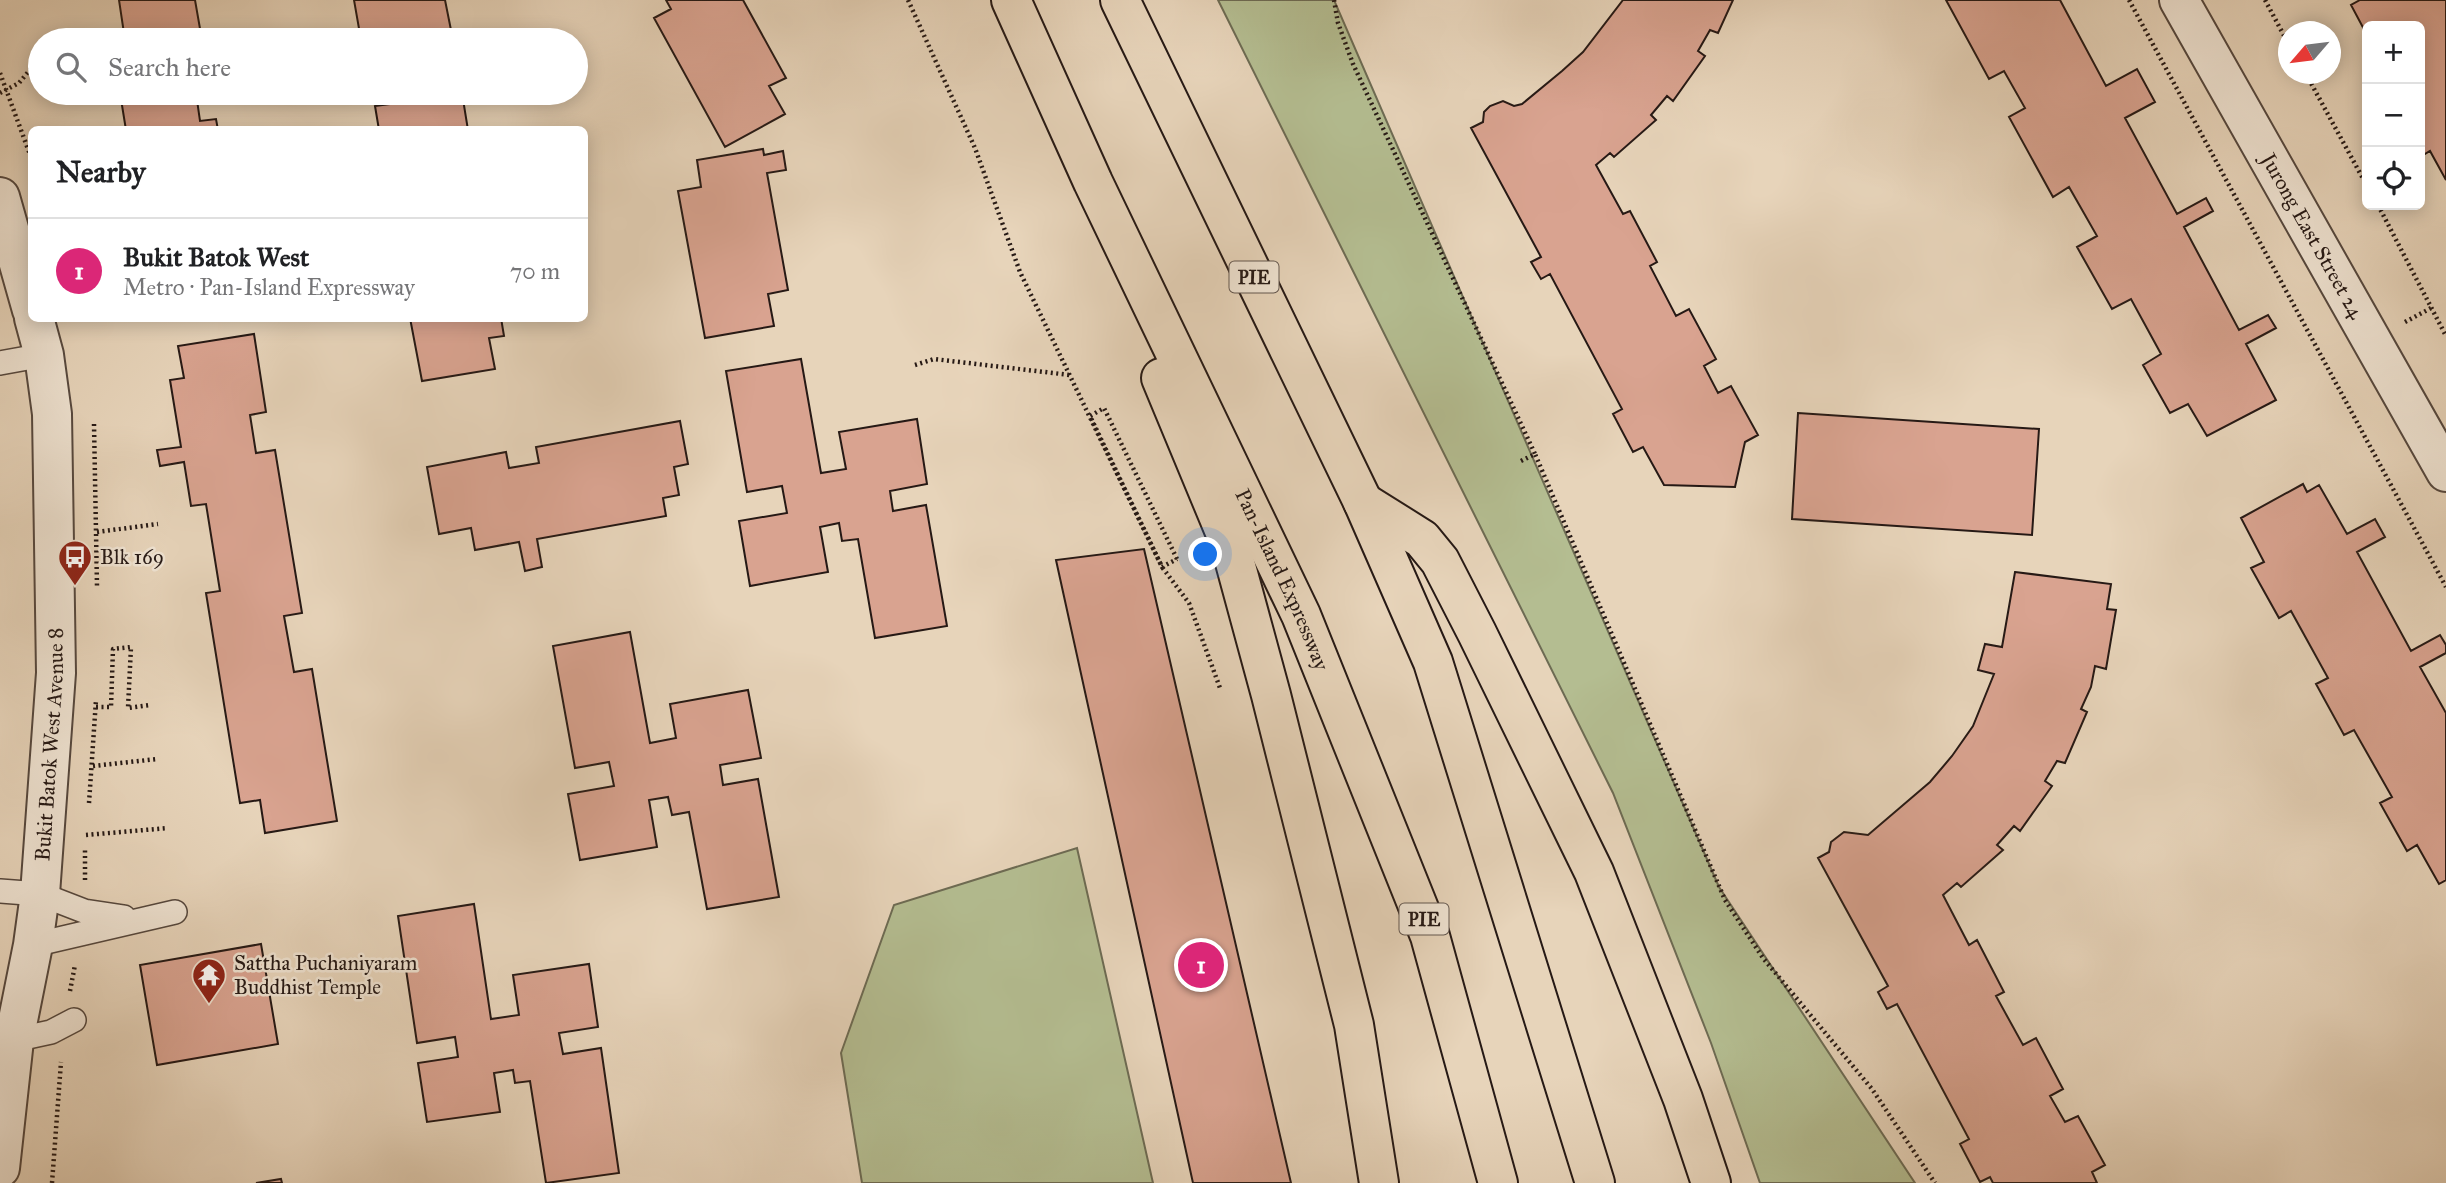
<!DOCTYPE html>
<meta charset="utf-8">
<style>
:root{--surface:#fff;--page:#f2f2f2;--text:#202124;--muted:#757577;--line:#e0e0e0;--accent:#db2777}
body{margin:0;font-family:"IM FELL Great Primer",serif;background:var(--page);color:var(--text)}
.controls{position:absolute;right:21px;top:21px;display:grid;overflow:hidden;border-radius:10px;box-shadow:0 4px 18px #0003}
.controls button{width:63px;height:63px;display:grid;place-items:center;padding:0;border:0;border-bottom:2px solid var(--line);background:var(--surface);color:var(--text);font:35px sans-serif}
.compass{position:absolute;left:2278px;top:21px;width:63px;height:63px;border-radius:50%;background:var(--surface);box-shadow:0 4px 18px #0003;rotate:242deg}
.you{position:absolute;left:1206px;top:555px;width:24px;height:24px;margin:-18px;border:5px solid #fff;border-radius:50%;background:#1a73e8;box-shadow:0 0 0 10px #1a73e833}
.badge{display:grid;place-items:center;width:46px;height:46px;border-radius:50%;background:var(--accent);color:#fff;font-size:23px;font-weight:700}
.pin{position:absolute;translate:-50% -50%;border:4px solid #fff;box-shadow:0 2px 7px #0006}
.list{margin:0;padding:0;list-style:none}
h2{display:flex;justify-content:space-between;align-items:center;height:91px;margin:0;padding:0 28px;font-size:30px}
h2 small{font-size:23px;font-weight:400;color:var(--muted)}
.list li{display:grid;grid-template-columns:46px 1fr auto;gap:21px;align-items:center;box-sizing:border-box;height:105px;padding:0 28px;border-top:2px solid var(--line)}
.list b{display:block;font-size:26px;white-space:nowrap}
.list p{margin:0;font-size:23px;white-space:nowrap;color:var(--muted)}
.list em{font-size:23px;font-style:normal;color:var(--muted)}
.icon{flex:none;width:38px;height:38px;fill:none;stroke:currentColor;stroke-width:2;stroke-linecap:round;stroke-linejoin:round}
.map{position:relative;flex:none;width:2446px;height:1183px;overflow:hidden}
.search{position:absolute;background:var(--surface);box-shadow:0 4px 18px #0003;left:28px;top:28px;width:560px;height:77px;display:flex;align-items:center;gap:18px;box-sizing:border-box;padding:0 24px;border-radius:38px;color:var(--muted);font-size:26px}
.panel{position:absolute;background:var(--surface);box-shadow:0 4px 18px #0003;left:28px;top:126px;width:560px;height:196px;border-radius:10px}
.map>svg:first-child{display:block}
.green{fill:#b4bd91;stroke:#6d6b53;stroke-width:2}
.building{fill:#d9a390;stroke:#261915;stroke-width:2}
.lines{fill:none;stroke-linecap:round;stroke-linejoin:round}
.service-casing{stroke:#56483e;stroke-width:26}
.minor-casing{stroke:#56483e;stroke-width:42}
.motorway-casing{stroke:#261915;stroke-width:42}
.path{stroke:#261915;stroke-width:4.5;stroke-dasharray:2 3.5;stroke-linecap:butt}
.service{stroke:#efe3d2;stroke-width:23}
.minor{stroke:#efe3d2;stroke-width:38}
.motorway{stroke:#e7d4ba;stroke-width:38}
.path-bridge{stroke:#261915;stroke-width:4.5;stroke-dasharray:2 3.5;stroke-linecap:butt}
.labels{text-anchor:middle;dominant-baseline:central;stroke-width:5;stroke-linejoin:round;paint-order:stroke}
.shield{fill:#efe3d2;stroke:#62564e;stroke-width:2}
.shield-label{font-size:19px;font-weight:bold;fill:#261915}
.street-label{font-size:21px;fill:#261915;stroke:#efe3d2}
.poi-label{font-size:21px;fill:#261915;stroke:#efe3d2;text-anchor:start}
</style>
<div class="map">
<svg width="2446" height="1183" viewBox="0 0 2446 1183">
<rect width="100%" height="100%" fill="#e7d4ba"/>
<filter id="stains"><feTurbulence type="fractalNoise" baseFrequency=".00286" numOctaves="4"/><feColorMatrix values="0 0 0 0 .2 0 0 0 0 .09 0 0 0 0 .02 0 0 0 .5 -.17"/></filter>
<radialGradient id="worn" r=".72"><stop offset=".6" stop-color="#630" stop-opacity="0"/><stop offset="1" stop-color="#630" stop-opacity=".3"/></radialGradient>
<path class="green" d="M1218 0H1334L1719 887 1915 1183H1760L1711 1043 1613 793Z
M1077 848 1153 1183H862L841 1053 894 905Z"/>
<path class="building" d="M119 0H195L202 40H123H125Z
M354 0H445L453 40H361Z
M666 0H743L786 78 769 86 785 114 725 147 654 18 671 9Z
M1623 0H1733L1718 33 1710 30 1698 51 1705 56 1673 101 1667 96 1651 115 1656 120 1614 157 1610 153 1596 165 1623 214 1630 211 1657 262 1650 266 1676 316 1689 309 1716 359 1704 366 1718 393 1731 386 1758 435 1745 442 1735 487 1664 485 1643 447 1633 452 1613 414 1622 409 1550 274 1541 279 1531 262 1541 257 1471 128 1483 122 1484 112 1490 106 1503 101 1514 106 1522 104 1562 71 1583 52Z
M1946 0H2060L2106 86 2137 69 2155 102 2125 118 2177 214 2206 198 2213 211 2184 227 2239 330 2268 315 2276 328 2246 344 2276 400 2207 436 2188 404 2170 413 2143 365 2161 354 2131 299 2112 309 2077 247 2097 236 2069 187 2053 197 2009 117 2025 108 2004 71 1989 79Z
M2360 0H2446V180L2430 151 2420 157V26H2367V35L2351 5Z
M120 93H196L200 121 216 119 218 130H126Z
M389 93H462L468 130H379L375 106 391 104Z
M763 149 764 155 783 151 786 170 767 173 788 290 768 294 774 326 705 338 678 191 701 187 697 160Z
M410 318H501L504 336 489 338 495 369 422 381Z
M254 334 266 412 250 415 256 453 275 450 302 613 284 616 294 672 312 669 337 821 265 833 260 800 240 803 206 593 220 591 206 504 191 506 184 462 160 466 157 450 181 447 170 380 184 378 178 346Z
M801 359 821 473 846 469 839 432 917 419 927 484 890 491 893 511 926 505 947 626 875 638 858 539 842 541 839 523 820 527 828 572 750 586 739 521 787 513 782 486 747 492 726 371Z
M1798 413 2039 429 2032 535 1792 519Z
M680 421 688 464 674 467 679 495 663 498 666 516 537 539 542 567 525 571 519 542 475 550 471 528 439 534 427 467 506 452 509 468 539 463 536 447Z
M2303 484 2307 492 2319 485 2347 534 2375 519 2385 537 2357 552 2411 651 2440 635 2446 645V653L2420 667 2446 713V880L2439 884 2417 845 2407 851 2380 803 2392 797 2354 730 2344 735 2316 684 2328 678 2291 611 2279 618 2251 568 2264 562 2241 518Z
M1144 549 1291 1183H1193L1056 560Z
M2015 572 2111 584 2107 609 2116 610 2106 669 2095 666 2091 687 2081 709 2087 712 2065 763 2057 761 2045 781 2052 786 2020 831 2014 826 1997 845 2003 850 1961 887 1957 883 1943 895 1969 945 1977 940 2004 992 1996 996 2023 1045 2036 1038 2063 1089 2050 1096 2065 1122 2078 1116 2105 1165 2092 1172 2097 1183H1993L1990 1177 1980 1182 1960 1144 1969 1139 1897 1004 1887 1009 1878 992 1888 986 1818 858 1829 852 1831 842 1844 832 1868 835 1930 782 1952 756 1973 726 1994 674 1978 670 1985 644 2002 647Z
M630 632 650 743 676 738 670 704 748 690 761 758 720 765 723 785 758 779 779 897 707 909 689 812 672 815 668 797 649 800 657 847 580 860 568 794 614 786 609 762 575 768 553 646Z
M474 904 491 1019 519 1015 513 975 589 964 598 1027 559 1033 563 1054 601 1048 619 1173 546 1183 530 1081 515 1083 513 1070 494 1073 500 1112 427 1122 418 1063 458 1057 455 1037 417 1043 398 916Z
M261 944 278 1044 157 1065 140 965Z
M281 1179 282 1183H256Z"/>
<g class="lines">
<g class="service-casing">
<path id="service" d="M0 363 44 355
M0 891 40 894 84 911 124 917
M33 945 175 912
M14 1040 51 1032 74 1020"/>
</g>
<g class="minor-casing">
<g id="minor">
<path id="s1" d="M2179 0 2446 472"/>
<path d="M0 197 32 310"/>
<path id="s2" d="M0 1168 14 1040 33 945 40 894 56 673 52 414 44 355 34 318"/>
</g>
</g>
<g class="motorway-casing">
<g id="motorway">
<path id="s3" d="M1011 0 1093 182 1301 615 1430 936 1498 1183"/>
<path d="M1120 0 1363 502 1433 662 1595 1183"/>
<path d="M1161 378 1230 544 1271 695 1354 1025 1379 1183"/>
<path d="M1363 502 1422 539 1440 561 1477 633 1594 872 1683 1099 1711 1183"/>
</g>
</g>
<path class="path" d="M908 0 975 148 1020 272 1162 567 1177 559
M1334 0 1338 23 1353 64 1535 454
M2129 0 2446 587
M2265 0 2288 43
M0 73 32 160
M2306 74 2367 186
M0 93 19 83 38 60
M2378 205 2446 336
M2405 322 2433 307
M915 365 934 359 1070 375
M94 424 97 586
M1521 461 1535 454 1725 900 1763 958 1872 1089 1935 1183
M97 532 158 524
M96 707H111L113 649 131 647 128 708 150 705
M93 766 157 759
M89 803 96 700
M86 835 168 828
M85 880V850
M70 991 75 965
M52 1183 61 1062"/>
<use href="#service" class="service"/>
<use href="#minor" class="minor"/>
<use href="#motorway" class="motorway"/>
<path class="path-bridge" d="M1177 559 1104 408 1090 416 1162 567 1189 603 1220 688"/>
</g>
<defs>
<g id="bus-pin" transform="scale(1.75)"><path d="M0 17L-7.5 6A9.5 9.5 0 1 1 7.5 6Z" fill="#8f2418" stroke="#efe3d2"/><path d="M-5-6H5V4H4V6H2V4H-2V6H-4V4H-5ZM-3.5-4V0h7V-4ZM-3.5 1.2v1.5H-2V1.2ZM2 1.2v1.5H3.5V1.2Z" fill="#fff"/></g>
<g id="temple-pin" transform="scale(1.75)"><path d="M0 17L-7.5 6A9.5 9.5 0 1 1 7.5 6Z" fill="#8f2418" stroke="#efe3d2"/><path d="M0-6L5-2H3V0L6.5 2.5H4V6H1.5V3h-3V6H-4V2.5H-6.5L-3 0V-2H-5Z" fill="#fff"/></g>
</defs>
<g fill-rule="evenodd">
<use href="#bus-pin" x="75" y="557"/>
<use href="#temple-pin" x="209" y="975"/>
</g>
<g class="labels">
<g class="shield">
<rect x="1229.5" y="261.5" width="49" height="31" rx="5"/>
<rect x="1399.5" y="903.5" width="49" height="31" rx="5"/>
</g>
<g class="shield-label">
<text x="1254" y="277">PIE</text>
<text x="1424" y="919">PIE</text>
</g>
<g class="street-label">
<text stroke="none"><textPath href="#s1" startOffset="271">Jurong East Street 24</textPath></text>
<text stroke="none"><textPath href="#s3" startOffset="640">Pan-Island Expressway</textPath></text>
<text stroke="none"><textPath href="#s2" startOffset="427">Bukit Batok West Avenue 8</textPath></text>
</g>
<g class="poi-label">
<text x="100" y="557">Blk 169</text>
<text x="234" y="963">Sattha Puchaniyaram<tspan x="234" dy="24">Buddhist Temple</tspan></text>
</g>
</g>
<rect width="100%" height="100%" filter="url(#stains)"/>
<rect width="100%" height="100%" fill="url(#worn)"/>
</svg>
<div class="controls">
<button>+</button>
<button>−</button>
<button><svg class="icon" aria-label="locate" viewBox="0 0 24 24"><circle cx="12" cy="12" r="6"/><path d="M12 2v4M12 18v4M2 12h4M18 12h4"/></svg></button>
</div>
<svg class="compass" viewBox="-18 -18 36 36"><path d="M0-13l5 13h-10z" fill="#e53935"/><path d="M0 13l5-13h-10z" fill="#757577"/></svg>
<div class="you"></div>
<div class="pin badge" style="left:1201px;top:965px">1</div>
<div class="search"><svg class="icon" aria-label="search" viewBox="0 0 24 24"><circle cx="10" cy="10" r="6"/><path d="M15 15l6 6"/></svg>Search here</div>
<section class="panel">
<h2>Nearby<small></small></h2>
<ul class="list">
<li><span class="badge">1</span><div><b>Bukit Batok West</b><p>Metro · Pan-Island Expressway</p></div><em>70 m</em></li>
</ul>
</section>
</div>
